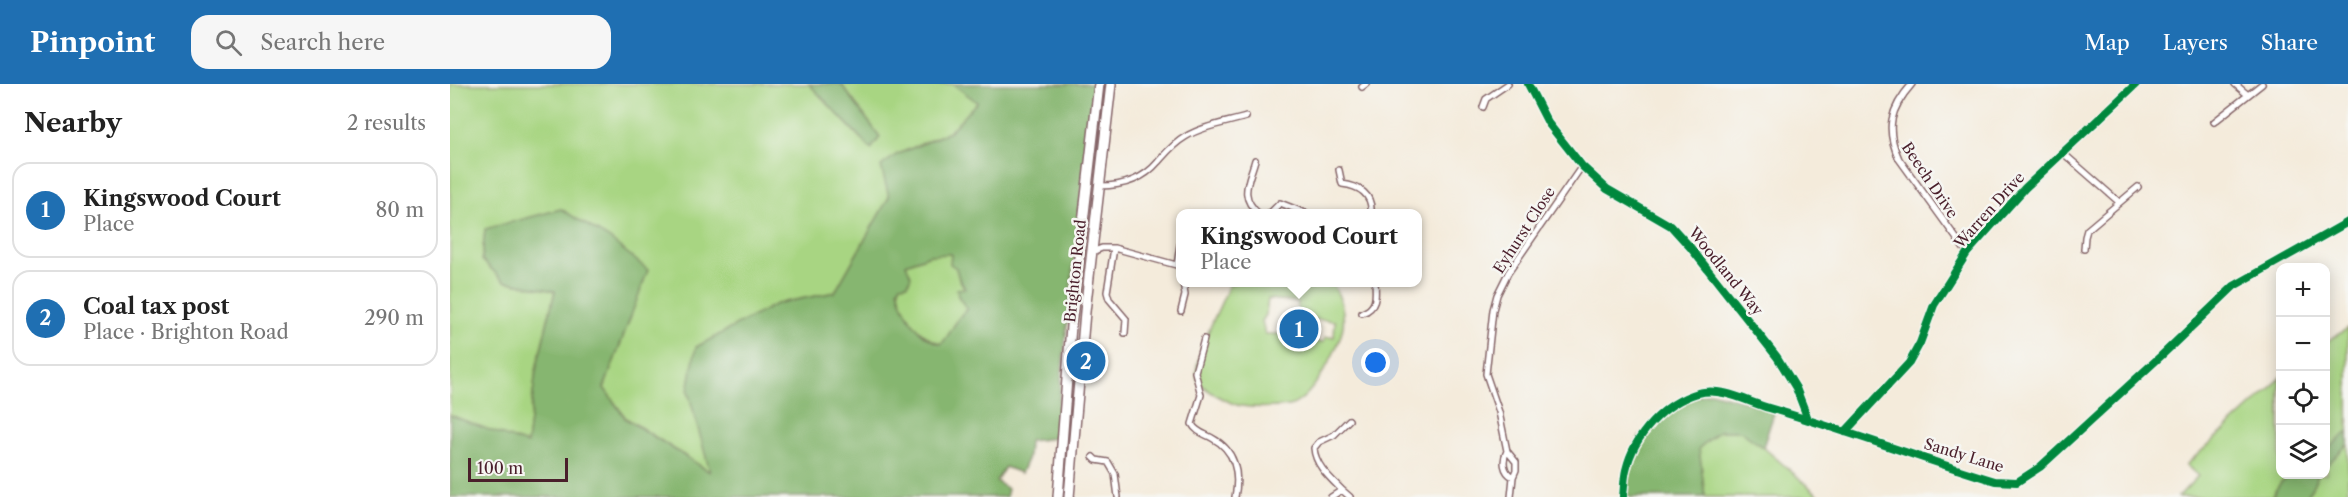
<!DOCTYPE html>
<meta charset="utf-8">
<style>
:root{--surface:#fff;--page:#f6f6f6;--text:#222;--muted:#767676;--line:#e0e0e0;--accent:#1f6fb2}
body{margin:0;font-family:"Libre Caslon Text",serif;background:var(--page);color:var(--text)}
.controls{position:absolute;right:18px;bottom:18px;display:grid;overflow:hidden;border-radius:12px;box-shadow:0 3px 15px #0003}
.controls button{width:54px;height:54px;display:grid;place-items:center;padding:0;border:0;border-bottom:2px solid var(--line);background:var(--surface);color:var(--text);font:30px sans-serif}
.scale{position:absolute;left:18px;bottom:15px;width:100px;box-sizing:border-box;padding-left:6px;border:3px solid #4a1f2b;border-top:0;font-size:16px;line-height:21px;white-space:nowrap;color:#4a1f2b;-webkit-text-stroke:4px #f6f6f2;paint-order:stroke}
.you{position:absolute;left:926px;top:279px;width:21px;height:21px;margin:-15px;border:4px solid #fff;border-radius:50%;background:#1a73e8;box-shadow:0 0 0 9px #1a73e833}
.badge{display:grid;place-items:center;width:39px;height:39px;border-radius:50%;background:var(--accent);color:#fff;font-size:20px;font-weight:700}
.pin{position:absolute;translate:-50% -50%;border:3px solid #fff;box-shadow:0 2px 6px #0006}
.popup{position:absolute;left:726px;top:125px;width:246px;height:78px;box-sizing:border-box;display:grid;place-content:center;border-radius:12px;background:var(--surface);filter:drop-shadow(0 2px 4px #0005);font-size:20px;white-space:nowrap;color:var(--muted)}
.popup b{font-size:22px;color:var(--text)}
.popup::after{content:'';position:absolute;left:50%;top:100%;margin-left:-12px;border:12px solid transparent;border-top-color:var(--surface)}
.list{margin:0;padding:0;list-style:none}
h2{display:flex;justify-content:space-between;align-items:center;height:78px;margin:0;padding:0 24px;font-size:26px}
h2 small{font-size:20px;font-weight:400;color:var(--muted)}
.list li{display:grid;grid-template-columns:39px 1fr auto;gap:18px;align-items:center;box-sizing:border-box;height:96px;margin:0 12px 12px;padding:0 12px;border:2px solid var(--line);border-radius:18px}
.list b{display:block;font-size:22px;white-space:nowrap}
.list p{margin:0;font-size:20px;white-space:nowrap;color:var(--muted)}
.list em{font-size:20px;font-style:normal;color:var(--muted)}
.icon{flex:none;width:33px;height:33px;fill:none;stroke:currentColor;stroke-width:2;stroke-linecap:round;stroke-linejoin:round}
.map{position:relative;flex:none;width:1898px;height:413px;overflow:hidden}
header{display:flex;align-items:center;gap:36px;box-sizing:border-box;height:84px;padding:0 30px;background:var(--accent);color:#fff}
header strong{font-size:28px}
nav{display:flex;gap:33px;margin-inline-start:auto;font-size:21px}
.search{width:420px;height:54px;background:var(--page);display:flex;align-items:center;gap:15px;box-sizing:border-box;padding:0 21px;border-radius:18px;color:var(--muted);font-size:22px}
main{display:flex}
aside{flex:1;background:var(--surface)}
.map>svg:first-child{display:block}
.green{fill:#a8d582;stroke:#797a56;stroke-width:1.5;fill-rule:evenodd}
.forest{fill:#86b670;stroke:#686a4e;stroke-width:1.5;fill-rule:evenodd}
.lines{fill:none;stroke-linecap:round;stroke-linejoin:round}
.street-casing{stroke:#866669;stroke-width:8}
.highway-casing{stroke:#866669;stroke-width:12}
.street{stroke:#fff;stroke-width:5}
.highway{stroke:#fff;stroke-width:9}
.cycleway-casing{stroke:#f6f6f2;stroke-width:11}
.cycleway{stroke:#00873e;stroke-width:8}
.labels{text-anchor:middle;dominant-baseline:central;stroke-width:5;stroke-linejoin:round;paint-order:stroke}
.street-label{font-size:15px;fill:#4a1f2b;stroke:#f6f6f2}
</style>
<header>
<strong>Pinpoint</strong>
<div class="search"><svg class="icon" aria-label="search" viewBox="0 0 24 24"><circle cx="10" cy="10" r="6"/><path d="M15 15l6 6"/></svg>Search here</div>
<nav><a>Map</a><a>Layers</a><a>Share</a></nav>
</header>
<main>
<aside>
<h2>Nearby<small>2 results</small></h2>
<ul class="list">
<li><span class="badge">1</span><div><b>Kingswood Court</b><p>Place</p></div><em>80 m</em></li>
<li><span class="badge">2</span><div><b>Coal tax post</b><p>Place · Brighton Road</p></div><em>290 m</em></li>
</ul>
</aside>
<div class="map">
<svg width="1898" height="413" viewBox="0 0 1898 413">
<rect width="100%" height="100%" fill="#f6f6f2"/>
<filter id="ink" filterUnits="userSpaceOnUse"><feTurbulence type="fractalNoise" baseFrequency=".0167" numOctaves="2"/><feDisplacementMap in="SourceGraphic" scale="12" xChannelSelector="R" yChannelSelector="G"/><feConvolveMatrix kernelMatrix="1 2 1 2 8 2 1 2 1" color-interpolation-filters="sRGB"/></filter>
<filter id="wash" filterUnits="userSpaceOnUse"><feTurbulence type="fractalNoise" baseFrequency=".008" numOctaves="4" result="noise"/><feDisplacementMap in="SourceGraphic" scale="24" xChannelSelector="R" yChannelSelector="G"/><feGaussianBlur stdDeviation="1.35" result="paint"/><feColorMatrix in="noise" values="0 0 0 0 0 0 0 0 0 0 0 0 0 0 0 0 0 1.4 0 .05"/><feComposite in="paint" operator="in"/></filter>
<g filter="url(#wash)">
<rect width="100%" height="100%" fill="#f4ebdb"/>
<path class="green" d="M0 0H359L421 65 430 53 391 0H503L528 18 499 48 446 71 439 113 385 208 326 220 238 307 261 389 176 334 154 304 197 186 111 125 35 146 32 176 54 197 105 207 86 286 77 361 0 331Z
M502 169 509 195 516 205 508 212 517 225C504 235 502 249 492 260 471 254 450 229 449 207 448 200 454 188 456 180L480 171Z
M788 198 882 199C890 211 895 227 893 242 890 263 863 313 842 321 833 324 802 324 792 322 782 321 749 304 747 294 742 274 771 222 779 201ZM818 215 848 218 846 234 885 237 884 253H875L874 258 861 257V251L842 249 839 252 836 250H815L812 237 816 231Z
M1898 244V413H1728L1748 392 1736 381 1820 305 1830 293V390H1876V258Z
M1269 347H1291L1313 363 1371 413H1255L1249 364Z"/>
<path class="forest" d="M359 0H391L430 53 421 65Z
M503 0H643L605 354 579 357 578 373 571 389 555 383 546 397 558 405 556 413H0V331L77 360 86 286 105 207 54 197 32 176 35 145 111 125 160 155 198 186 154 304 176 335 260 388 238 307 246 263 326 220 385 208 439 113 431 82 446 71 499 48 527 18ZM501 170 500 180 506 184 509 195 515 204 507 205 508 212 517 225C505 235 502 249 491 260 467 253 453 228 448 205L451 201 458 200 461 192 456 180 480 171Z
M1261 308 1325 326 1313 363 1290 347H1269L1249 364 1255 413H1173L1176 386 1189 354 1229 317Z
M1898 348V360L1876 382V366Z
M1841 391H1868L1857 413H1821L1831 398Z"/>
</g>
<g filter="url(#ink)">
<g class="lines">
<g class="street-casing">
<path id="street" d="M1078 0 1098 39 1132 82 1157 105 1221 142 1240 163 1327 273 1346 304 1358 335
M1462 0C1440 25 1435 45 1449 75L1517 169
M1785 0 1798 11
M912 3 916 0
M1033 23 1036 15 1058 0
M1764 38 1812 0
M1613 69 1669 118
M805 76C799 98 788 112 809 130
M889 86 892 100C909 102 923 110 921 130
M650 102C672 102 693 96 708 78 716 69 723 60 735 53 753 42 776 39 796 33
M819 130 830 119 858 130
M664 164 657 208 659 215 676 235 675 249
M1634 165 1635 153 1637 146 1688 103
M642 168 652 164H664L730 182
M727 181 730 161
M731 227 735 211 733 198
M912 229C927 224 926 213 925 198
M754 255 745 288 751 311 742 340C746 348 755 350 762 354 785 366 790 389 785 413
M1395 348 1459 279 1470 259 1484 221 1517 169 1575 104 1686 0
M1057 367C1052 376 1053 388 1063 393L1066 386V378L1057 367 1049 328 1036 290 1043 226 1047 211 1058 189 1132 82
M643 373 646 376 658 378 665 390 668 413
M892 406 900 413
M881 413 892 406C880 394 865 381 864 364L869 358 884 351 899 336
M1061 413 1063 393
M1173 413C1174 404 1174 394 1176 386 1184 351 1214 319 1248 309 1272 303 1296 317 1319 324 1395 346 1469 374 1545 397L1567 398 1590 383 1712 271 1784 202 1898 138"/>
</g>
<g class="highway-casing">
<path id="highway" d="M608 413 621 242 649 0
M619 413 635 228 661 0"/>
</g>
<use href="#street" class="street"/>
<use href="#highway" class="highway"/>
<g class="cycleway-casing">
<path id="cycleway" d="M1078 0 1098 39 1132 82 1157 105 1221 142 1240 163 1327 273 1346 304 1358 335
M1395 348 1459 279 1470 259 1484 221 1517 169 1575 104 1686 0
M1173 413C1174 404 1174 394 1176 386 1184 351 1214 319 1248 309 1272 303 1296 317 1319 324 1395 346 1469 374 1545 397L1567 398 1590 383 1712 271 1784 202 1898 138"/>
</g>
<use href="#cycleway" class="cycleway"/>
</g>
</g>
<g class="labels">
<g class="street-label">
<text transform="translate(1480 96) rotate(56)">Beech Drive</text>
<text transform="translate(1539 126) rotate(-48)">Warren Drive</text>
<text transform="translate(1074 146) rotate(-57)">Eyhurst Close</text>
<text transform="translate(625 187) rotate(-84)">Brighton Road</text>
<text transform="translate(1276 187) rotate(51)">Woodland Way</text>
<text transform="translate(1514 371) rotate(17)">Sandy Lane</text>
</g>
</g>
</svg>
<div class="controls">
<button>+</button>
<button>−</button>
<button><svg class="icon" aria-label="locate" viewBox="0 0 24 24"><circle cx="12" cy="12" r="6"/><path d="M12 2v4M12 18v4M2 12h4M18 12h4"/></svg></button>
<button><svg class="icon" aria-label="layers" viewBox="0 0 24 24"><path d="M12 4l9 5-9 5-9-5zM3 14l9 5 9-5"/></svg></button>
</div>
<div class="scale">100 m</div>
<div class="you"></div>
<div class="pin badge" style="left:849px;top:245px">1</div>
<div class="popup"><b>Kingswood Court</b>Place</div>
<div class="pin badge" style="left:636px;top:277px">2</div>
</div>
</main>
